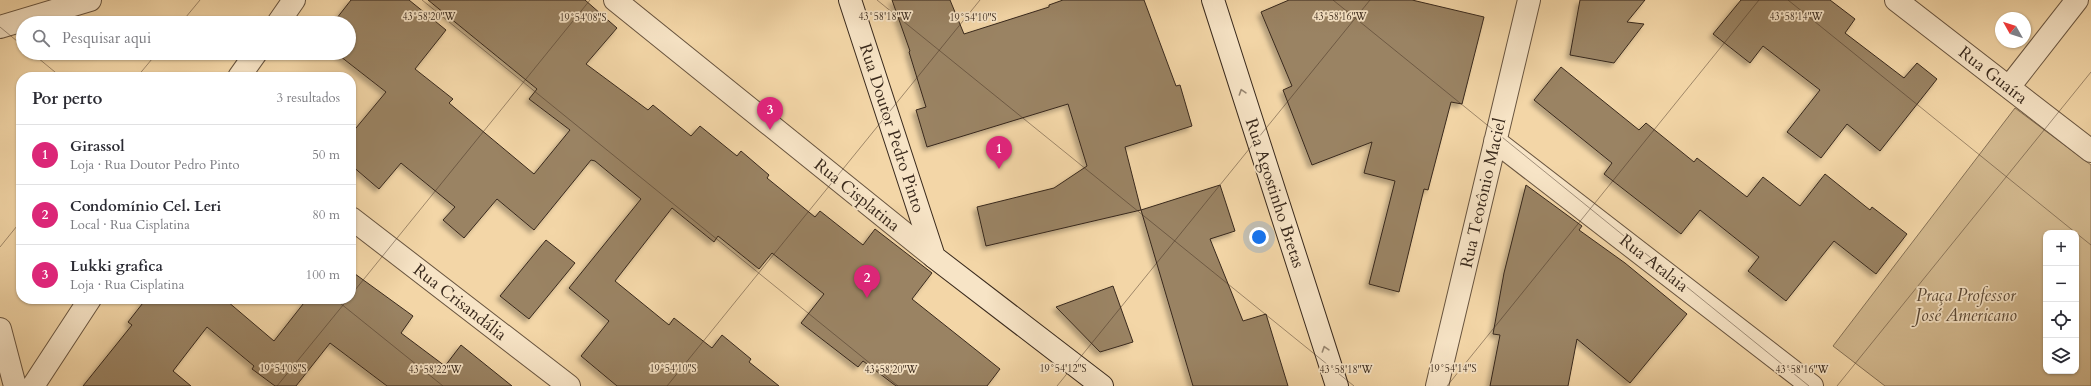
<!DOCTYPE html>
<html lang="pt">
<meta charset="utf-8">
<style>
:root{--surface:#fff;--page:#f2f2f3;--text:#2b2b33;--muted:#7c7c81;--line:#e1e1e2;--accent:#db2777}
body{margin:0;font-family:Cardo,serif;background:var(--page);color:var(--text)}
.controls{position:absolute;right:12px;bottom:12px;display:grid;overflow:hidden;border-radius:8px;box-shadow:0 1px 3px #0004}
.controls button{width:36px;height:36px;display:grid;place-items:center;padding:0;border:0;border-bottom:1px solid var(--line);background:var(--surface);color:var(--text);font:20px sans-serif}
.compass{position:absolute;left:1995px;top:12px;width:36px;height:36px;border-radius:50%;background:var(--surface);box-shadow:0 1px 3px #0004;rotate:309deg}
.you{position:absolute;left:1259px;top:237px;width:14px;height:14px;margin:-10px;border:3px solid #fff;border-radius:50%;background:#1a73e8;box-shadow:0 0 0 6px #1a73e833}
.badge{display:grid;place-items:center;width:26px;height:26px;border-radius:50%;background:var(--accent);color:#fff;font-size:13px;font-weight:700}
.pin{position:absolute;translate:-50% -33px;filter:drop-shadow(0 1px 2px #0008)}
.pin::after{content:'';position:absolute;top:21px;width:14px;height:12px;background:inherit;clip-path:polygon(0 0,100% 0,50% 100%)}
.list{margin:0;padding:0;list-style:none}
h2{display:flex;justify-content:space-between;align-items:center;height:52px;margin:0;padding:0 16px;font-size:17px}
h2 small{font-size:13px;font-weight:400;color:var(--muted)}
.list li{display:grid;grid-template-columns:26px 1fr auto;gap:12px;align-items:center;box-sizing:border-box;height:60px;padding:0 16px;border-top:1px solid var(--line)}
.list b{display:block;font-size:15px;white-space:nowrap}
.list p{margin:0;font-size:13px;white-space:nowrap;color:var(--muted)}
.list em{font-size:13px;font-style:normal;color:var(--muted)}
.icon{flex:none;width:22px;height:22px;fill:none;stroke:currentColor;stroke-width:2;stroke-linecap:round;stroke-linejoin:round}
.map{position:relative;flex:none;width:2091px;height:386px;overflow:hidden}
.search{position:absolute;background:var(--surface);box-shadow:0 1px 3px #0004;left:16px;top:16px;width:340px;height:44px;display:flex;align-items:center;gap:10px;box-sizing:border-box;padding:0 14px;border-radius:22px;color:var(--muted);font-size:15px}
.panel{position:absolute;background:var(--surface);box-shadow:0 1px 3px #0004;left:16px;top:72px;width:340px;height:232px;border-radius:16px}
.map>svg:first-child{display:block}
.green{fill:#d3b98f;stroke:#867156;fill-rule:evenodd}
.building{fill:#9a8364;stroke:#39291c;filter:url(#shadow)}
.lines{fill:none;stroke-linecap:round;stroke-linejoin:round}
.street-casing{stroke:#68543f;stroke-width:24}
.secondary-casing{stroke:#39291c;stroke-width:24}
.street{stroke:#f7e4c6;stroke-width:22}
.secondary{stroke:#f7e4c6;stroke-width:22}
.oneway{stroke:#988671}
.ticks{fill:none;stroke:#39291c;stroke-width:1;stroke-opacity:0.45}
.labels{text-anchor:middle;dominant-baseline:central;stroke-width:3.5;stroke-linejoin:round;paint-order:stroke}
.street-label{font-size:17px;fill:#39291c;stroke:#f7e4c6}
.park-label{font-size:17px;font-style:italic;fill:#584633;stroke:#f7e4c6}
.ticks-label{font-size:10px;text-anchor:middle;fill:#39291c;stroke:#f7e4c6;stroke-width:3.5;stroke-linejoin:round;paint-order:stroke}
</style>
<div class="map">
<svg width="2091" height="386" viewBox="0 0 2091 386">
<defs>
<filter id="shadow"><feDropShadow dx="-3.5" dy="3.5" stdDeviation="2" flood-color="#0004"/></filter>
</defs>
<rect width="100%" height="100%" fill="#f3d6a7"/>
<filter id="stains"><feTurbulence type="fractalNoise" baseFrequency=".005" numOctaves="4"/><feColorMatrix values="0 0 0 0 .2 0 0 0 0 .09 0 0 0 0 .02 0 0 0 .5 -.17"/></filter>
<radialGradient id="worn" r=".72"><stop offset=".6" stop-color="#630" stop-opacity="0"/><stop offset="1" stop-color="#630" stop-opacity=".3"/></radialGradient>
<path class="green" d="M2015 108 2091 165V386H1885L1833 346ZM2046 233H2076V371H2046Z"/>
<path class="building" d="M351 0H409L446 30 415 69 453 99 449 103 534 174 570 130 529 99 537 89 428 0H585L617 28 586 64 648 110 653 105 691 136 700 126 737 156 741 151 769 175 767 178 815 217 820 211 863 245 875 229 932 273 912 299 1000 369 987 386H896L863 361 858 367 801 323 824 294 772 253 759 269 718 236 714 242 672 208 615 281 669 325 674 318 712 348 722 335 751 359 749 362 779 386H617L581 356 609 321 569 288 641 199 595 161 591 160 534 230 497 199 464 238 443 220 455 207 401 163 379 189 351 165V134L386 92 336 53H349V23H333Z
M892 0H950L964 34 1049 7V5L1063 0H1144L1176 86 1180 85 1192 126 1125 147 1141 210 986 246 977 207 1054 188 1087 166 1068 104 927 147 916 110 926 107 909 52 910 51Z
M1289 0H1412L1484 17 1462 104 1451 102 1428 190 1424 189 1399 292 1369 284 1395 181 1364 173 1372 142 1312 165 1283 90 1292 86 1261 12Z
M1580 0H1645L1627 22 1644 24 1614 63 1570 55Z
M1741 0H1830L1855 19 1845 33 1904 78 1917 63 1937 79 1880 151 1847 124 1821 158 1787 132 1820 90 1763 46 1750 63 1713 34Z
M1561 67 1639 130 1646 123 1694 162 1697 158 1747 197 1763 177 1800 206 1825 174 1870 210 1872 207 1907 234 1876 274 1834 241 1786 301 1748 271 1759 257 1700 210 1681 234 1604 174 1612 163 1534 100Z
M1220 185 1235 231 1210 239 1243 321 1266 314 1288 386H1193L1141 210Z
M1526 185 1582 226 1579 230 1625 263 1687 314 1630 383 1577 339 1568 386H1490L1500 335 1493 334 1504 273Z
M546 240 575 263 529 319 500 296Z
M351 271 413 316 401 333 445 366 461 345 512 386H387L330 343 296 386H275L252 369 254 366 207 327 173 371 191 386H83L132 325 128 322 146 299H229L227 301 274 341 307 299H351Z
M1113 286 1133 342 1100 352 1056 307Z"/>
<g class="lines">
<g class="street-casing">
<path id="street" d="M615 0 934 257
M1896 0 2091 151
M278 23 294 0
M0 27 90 0
M239 77 256 53
M2009 87 2077 0
M1495 141 1812 386
M351 218 569 386
M0 329 15 386
M33 386 90 299
M1437 386 1529 0"/>
</g>
<g class="secondary-casing">
<path id="secondary" d="M850 0 934 257 1102 386
M1213 0 1337 386"/>
</g>
<use href="#street" class="street"/>
<use href="#secondary" class="secondary"/>
</g>
<defs><path id="oneway-chevron" d="M-2-3.5L2.5 0L-2 3.5" fill="none" stroke-width="1.6" stroke-linecap="round" stroke-linejoin="round"/></defs>
<g class="oneway">
<use href="#oneway-chevron" transform="translate(1242 92) rotate(-108)"/>
<use href="#oneway-chevron" transform="translate(1325 349) rotate(-108)"/>
</g>
<path class="ticks" d="M422 0 898 386M877 0 1354 386M1333 0 1809 386M1788 0 2076 233M181 23 200 0M0 27 23 46M32 53 61 77M137 77 157 53M2076 233 2091 245M0 247 21 221M351 295 590 0M335 299 443 386M277 386 348 299M667 386 980 0M1057 386 1370 0M1447 386 1759 0M1837 386 2091 72"/>
<g class="labels">
<g class="street-label">
<text transform="translate(1993 75) rotate(38)">Rua Guaíra</text>
<text transform="translate(892 128) rotate(72)">Rua Doutor Pedro Pinto</text>
<text transform="translate(1275 193) rotate(72)">Rua Agostinho Bretas</text>
<text transform="translate(1483 193) rotate(-77)">Rua Teotônio Maciel</text>
<text transform="translate(857 195) rotate(39)">Rua Cisplatina</text>
<text transform="translate(1654 263) rotate(38)">Rua Atalaia</text>
<text transform="translate(460 302) rotate(38)">Rua Crisandália</text>
</g>
<g class="park-label">
<text x="1966" y="295">Praça Professor<tspan x="1966" dy="20">José Americano</tspan></text>
</g>
</g>
<g class="ticks-label">
<text x="1340" y="20">43°58'16"W</text>
<text x="429" y="20">43°58'20"W</text>
<text x="885" y="20">43°58'18"W</text>
<text x="1796" y="20">43°58'14"W</text>
<text x="583" y="21">19°54'08"S</text>
<text x="973" y="21">19°54'10"S</text>
<text x="283" y="372">19°54'08"S</text>
<text x="673" y="372">19°54'10"S</text>
<text x="1063" y="372">19°54'12"S</text>
<text x="1453" y="372">19°54'14"S</text>
<text x="435" y="373">43°58'22"W</text>
<text x="891" y="373">43°58'20"W</text>
<text x="1346" y="373">43°58'18"W</text>
<text x="1802" y="373">43°58'16"W</text>
</g>
<rect width="100%" height="100%" filter="url(#stains)"/>
<rect width="100%" height="100%" fill="url(#worn)"/>
</svg>
<div class="controls">
<button>+</button>
<button>−</button>
<button><svg class="icon" aria-label="locate" viewBox="0 0 24 24"><circle cx="12" cy="12" r="6"/><path d="M12 2v4M12 18v4M2 12h4M18 12h4"/></svg></button>
<button><svg class="icon" aria-label="layers" viewBox="0 0 24 24"><path d="M12 4l9 5-9 5-9-5zM3 14l9 5 9-5"/></svg></button>
</div>
<svg class="compass" viewBox="-18 -18 36 36"><path d="M0-13l5 13h-10z" fill="#e53935"/><path d="M0 13l5-13h-10z" fill="#7c7c81"/></svg>
<div class="you"></div>
<div class="pin badge" style="left:999px;top:169px">1</div>
<div class="pin badge" style="left:867px;top:298px">2</div>
<div class="pin badge" style="left:770px;top:130px">3</div>
<div class="search"><svg class="icon" aria-label="search" viewBox="0 0 24 24"><circle cx="10" cy="10" r="6"/><path d="M15 15l6 6"/></svg>Pesquisar aqui</div>
<section class="panel">
<h2>Por perto<small>3 resultados</small></h2>
<ul class="list">
<li><span class="badge">1</span><div><b>Girassol</b><p>Loja · Rua Doutor Pedro Pinto</p></div><em>50 m</em></li>
<li><span class="badge">2</span><div><b>Condomínio Cel. Leri</b><p>Local · Rua Cisplatina</p></div><em>80 m</em></li>
<li><span class="badge">3</span><div><b>Lukki grafica</b><p>Loja · Rua Cisplatina</p></div><em>100 m</em></li>
</ul>
</section>
</div>
